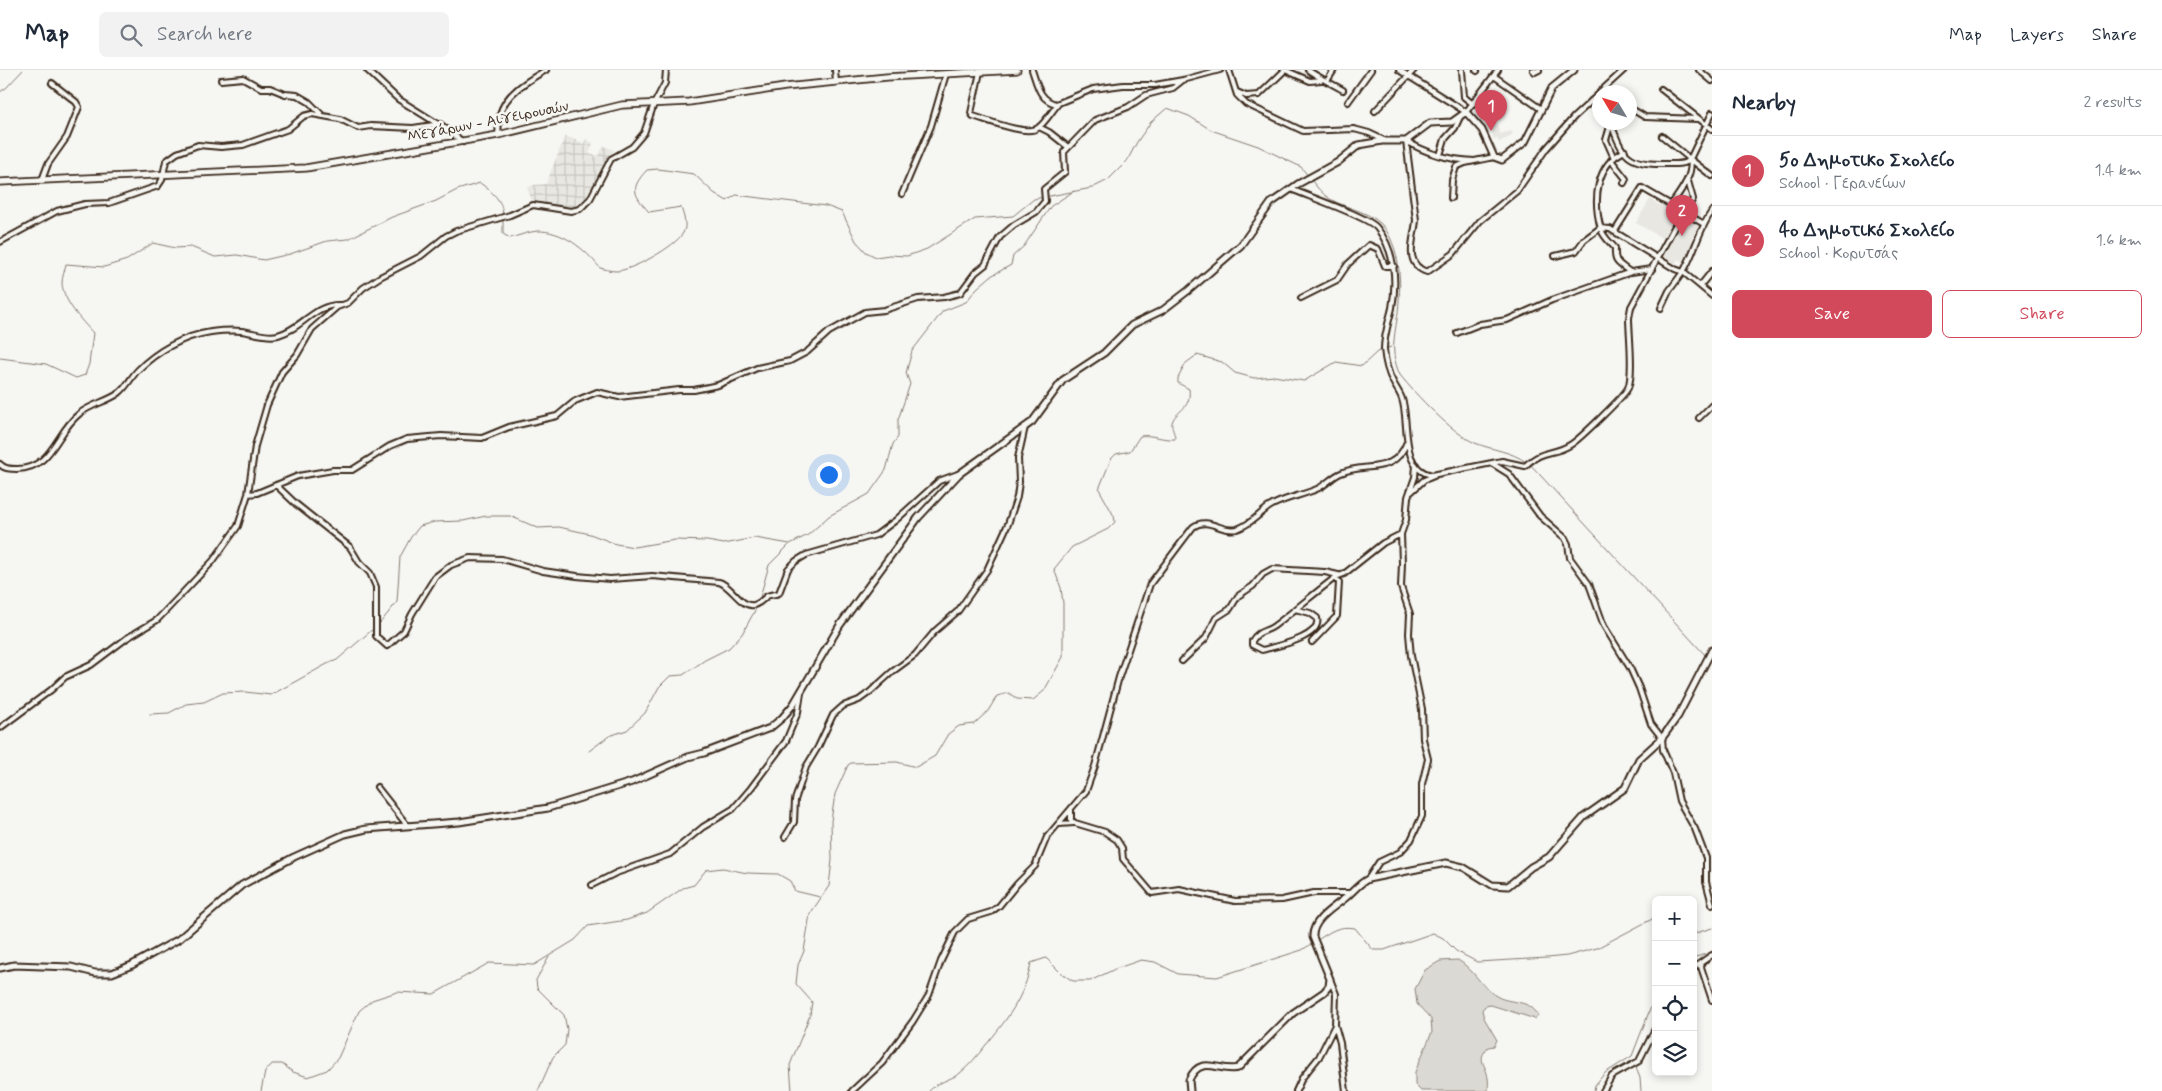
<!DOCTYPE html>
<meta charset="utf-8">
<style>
:root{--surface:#fff;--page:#f2f2f3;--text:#1f2937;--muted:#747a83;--line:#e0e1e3;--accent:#d1495b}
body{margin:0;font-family:Mynerve,sans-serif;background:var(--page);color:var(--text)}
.controls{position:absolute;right:15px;bottom:15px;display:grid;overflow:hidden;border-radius:8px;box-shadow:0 2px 8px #0003}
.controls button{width:45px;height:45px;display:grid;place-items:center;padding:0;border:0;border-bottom:1px solid var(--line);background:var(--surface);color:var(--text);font:25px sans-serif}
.compass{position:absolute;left:1592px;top:15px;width:45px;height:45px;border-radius:50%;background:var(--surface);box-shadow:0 2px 8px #0003;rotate:308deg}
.you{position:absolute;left:828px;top:404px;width:18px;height:18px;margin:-12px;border:4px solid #fff;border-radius:50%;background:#1a73e8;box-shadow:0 0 0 8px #1a73e833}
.badge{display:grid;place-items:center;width:32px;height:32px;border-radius:50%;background:var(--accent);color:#fff;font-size:16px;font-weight:700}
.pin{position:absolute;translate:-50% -41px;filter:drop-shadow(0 1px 2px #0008)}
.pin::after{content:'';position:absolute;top:26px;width:18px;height:15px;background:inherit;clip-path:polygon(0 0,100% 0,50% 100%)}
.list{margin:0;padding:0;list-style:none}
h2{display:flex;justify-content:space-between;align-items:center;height:65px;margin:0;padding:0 20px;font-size:21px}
h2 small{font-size:16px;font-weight:400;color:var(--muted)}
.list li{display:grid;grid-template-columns:32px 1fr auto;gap:15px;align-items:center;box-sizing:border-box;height:70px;padding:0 20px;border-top:1px solid var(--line)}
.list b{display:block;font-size:19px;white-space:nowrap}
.list p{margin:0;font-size:16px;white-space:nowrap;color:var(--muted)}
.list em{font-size:16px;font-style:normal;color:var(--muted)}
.actions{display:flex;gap:10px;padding:15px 20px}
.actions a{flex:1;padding:11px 0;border:1px solid var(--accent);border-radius:8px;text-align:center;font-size:18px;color:var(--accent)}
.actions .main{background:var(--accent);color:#fff}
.icon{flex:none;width:28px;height:28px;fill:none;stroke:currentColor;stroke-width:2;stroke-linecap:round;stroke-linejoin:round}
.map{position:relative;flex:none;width:1712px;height:1021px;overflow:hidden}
header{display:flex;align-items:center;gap:30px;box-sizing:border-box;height:70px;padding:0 25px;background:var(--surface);border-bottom:1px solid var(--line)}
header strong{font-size:24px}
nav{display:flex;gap:28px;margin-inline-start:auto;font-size:18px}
.search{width:350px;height:45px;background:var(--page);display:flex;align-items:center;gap:12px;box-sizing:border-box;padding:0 18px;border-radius:8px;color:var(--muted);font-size:19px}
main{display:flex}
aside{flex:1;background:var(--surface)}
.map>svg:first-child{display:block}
.built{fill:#e8e7e2}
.industrial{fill:url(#industrial-grid)}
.grass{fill:#dad9d3;stroke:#8a8278}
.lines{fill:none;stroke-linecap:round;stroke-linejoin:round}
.stream{stroke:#857a71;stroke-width:1}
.minor-casing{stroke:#3b2a1e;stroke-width:8}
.tertiary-casing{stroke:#3b2a1e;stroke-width:9}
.secondary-casing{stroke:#3b2a1e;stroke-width:9}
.minor{stroke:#f6f6f2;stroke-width:4}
.tertiary{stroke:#f6f6f2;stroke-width:5}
.secondary{stroke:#f6f6f2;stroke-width:5.5}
.labels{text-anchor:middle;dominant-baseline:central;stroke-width:5;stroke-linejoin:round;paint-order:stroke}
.street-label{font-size:15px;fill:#3b2a1e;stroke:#f6f6f2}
</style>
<header>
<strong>Map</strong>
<div class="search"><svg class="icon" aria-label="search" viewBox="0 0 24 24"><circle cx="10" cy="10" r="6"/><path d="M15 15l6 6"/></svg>Search here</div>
<nav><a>Map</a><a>Layers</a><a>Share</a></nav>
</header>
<main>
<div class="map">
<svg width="1712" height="1021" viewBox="0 0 1712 1021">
<defs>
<pattern id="industrial-grid" width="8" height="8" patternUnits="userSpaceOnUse" patternTransform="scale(1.25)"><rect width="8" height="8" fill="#e8e7e2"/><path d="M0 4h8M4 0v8" fill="none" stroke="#c8c6c1"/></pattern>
</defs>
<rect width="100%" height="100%" fill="#f6f6f2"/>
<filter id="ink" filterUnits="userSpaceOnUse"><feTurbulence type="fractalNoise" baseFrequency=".02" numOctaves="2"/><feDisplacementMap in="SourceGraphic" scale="10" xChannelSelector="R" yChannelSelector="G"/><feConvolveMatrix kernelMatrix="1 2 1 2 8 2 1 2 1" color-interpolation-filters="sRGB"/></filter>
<g filter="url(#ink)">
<path class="built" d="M1489 44 1493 50 1496 49 1500 64 1511 61 1513 64 1510 67 1499 72 1497 68 1493 69V65L1487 52 1489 51 1485 48Z
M1650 129 1659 135 1662 132 1680 142 1664 169 1636 153Z
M1684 144 1702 154 1690 170 1694 174 1683 191 1678 189 1675 194 1659 185Z"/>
<path class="industrial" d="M565 66 584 73 586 69 593 73 589 84 598 86 604 76 614 80 591 124 584 133 573 139 565 140 533 133 527 118 534 115 546 114Z"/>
<path class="grass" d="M1458 890C1475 900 1482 919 1498 927 1512 934 1529 929 1538 945L1535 949 1491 935 1485 936 1482 940 1484 948 1497 970 1494 976 1488 977C1476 991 1486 993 1488 1008 1489 1012 1488 1017 1488 1021H1421L1415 1015V1002L1432 962 1431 949 1417 934 1415 919 1425 900 1440 891Z"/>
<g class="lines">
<path class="stream" d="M0 22 6 18 23 0
M1311 110C1317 117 1322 124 1330 129 1347 139 1375 142 1386 160 1399 181 1401 207 1399 230 1398 259 1387 277 1400 305 1416 325 1452 363 1475 373 1492 380 1511 381 1526 392
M503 149V164L510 168C518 166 528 162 537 161 562 160 585 179 600 198 605 199 610 201 616 201 631 201 675 177 683 163 688 155 683 145 681 137L649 142C633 124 630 118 647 100L658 99 694 104 714 123 727 131 736 125 826 136 842 142 856 171 866 182 876 187 889 185 907 186 927 179 975 149 1013 146 1034 129 1092 118 1108 110 1127 91 1137 72 1151 52 1167 38 1189 46 1211 60 1258 76 1301 97 1309 107
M0 288 46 294 76 308 85 305 89 294 93 263C82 251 63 231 62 213 62 207 65 200 66 194L104 197 127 190 153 173 175 178 191 177 215 187 237 185 264 190 290 184 327 171 348 169 392 147 436 131 457 120 480 113C491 121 503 130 503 145
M1530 394 1706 586
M759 531 769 495 789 475
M150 644 169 643 186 634 204 632 223 623 245 622 271 625 327 594 337 590 380 553 397 532 400 487 411 467 420 456 434 452 463 451 486 446H510L538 458 559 457 590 464 616 474 634 477 675 470 707 471 724 474 755 468 790 474 808 465 829 446 869 424 886 400 893 374 898 367V350L910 314 906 303 912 281 943 241 966 232 977 218 991 206 1011 195 1013 186 1024 176 1051 136 1074 121
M589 681 609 666 627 660 645 643 659 617 670 606 683 605 705 590 729 578 742 564 758 535
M1693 864 1712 858
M1316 871C1330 862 1338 855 1355 858L1373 880H1384L1433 863 1443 868 1456 881 1477 892 1547 888 1567 886 1597 878 1656 847
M1693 888 1712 882
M1635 995 1640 1008 1641 1021
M261 1021 265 1002 272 994H282L293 1002 308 1007 327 1000 338 988 359 941 372 930 397 922 434 924 489 893 534 895 575 870 588 856 627 850 647 843 683 818 694 815 706 800 723 798 747 803 778 804 790 811 795 821 820 827
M538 1021 553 987 565 975 567 959 564 945 537 918 536 910 549 887
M792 1021 790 995 810 945 812 932 796 914 798 895 804 881 810 844 829 816 832 790 831 751 835 724 848 695 851 693 897 692 916 697 935 686 948 664 959 656 974 654 988 641 997 626 1009 623 1017 629 1033 630 1044 621 1063 587V533L1061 518 1054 499 1072 477 1108 459 1115 452 1114 446 1099 419 1111 389 1116 384 1130 381 1140 366C1152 364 1162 370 1175 369 1175 363 1171 358 1172 353 1174 341 1192 340 1189 319L1178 313V308L1186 293 1197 285 1222 292 1235 303 1254 308 1274 306 1304 311 1336 292 1362 296 1377 282 1391 277
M929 1021C938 1012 949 1010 959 1004 969 996 977 986 985 976 1007 950 1025 926 1031 893L1046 888 1061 903 1073 911H1090L1115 899 1141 890 1155 892 1178 904 1217 907 1302 880 1313 873
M1594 1021 1595 1015 1605 1003 1632 986 1656 924"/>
<g class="minor-casing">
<path id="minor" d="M367 0 398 29 438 54
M835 0 836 12
M1032 0C1037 14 1039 30 1056 34L1093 19 1123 15H1155L1183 10 1220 0
M1229 0 1237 25 1246 34 1303 61 1354 59 1369 63 1386 71
M1285 0 1310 11 1321 10
M1308 0C1319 8 1331 13 1343 20
M1399 0 1466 42 1498 0
M1462 0 1464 27 1473 34
M1476 0 1477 1
M1533 0 1535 2 1539 0
M1699 0 1712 11
M980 2 971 43 973 46C987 50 1026 66 1038 58 1045 53 1052 41 1058 34
M1494 6 1541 39
M221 10 243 8 261 18H270L285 24 297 25 309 32 321 44
M1327 11 1334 0
M1661 19 1712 59
M1237 22 1246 26 1259 25 1285 0
M1600 22 1624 0
M1591 31 1600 36
M1348 32 1371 0
M1630 38 1645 47 1698 49
M1375 41 1414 0
M1611 53C1622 85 1628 95 1664 94 1671 94 1680 95 1687 92L1690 89 1662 66
M1611 53 1606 70 1614 88
M1039 57 1049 62 1068 77
M498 65C499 58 498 51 500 45 504 24 529 10 546 0
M1406 71 1416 150C1415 167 1402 194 1427 202L1453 184 1480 151 1517 121 1546 79 1574 47 1600 23
M1406 71C1426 83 1451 90 1474 91
M1625 81C1595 94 1593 131 1601 159 1603 167 1610 172 1615 178 1614 193 1618 193 1630 202
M1440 85 1445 69 1455 58 1460 47
M1690 89 1712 106
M1611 90 1626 109 1624 113
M42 110 48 94 67 67 79 37 76 32 52 13
M1291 119C1307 126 1369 147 1377 158 1395 180 1397 211 1392 238 1389 251 1384 265 1384 279 1385 290 1388 303 1393 312 1396 318 1400 323 1402 329 1410 351 1399 399 1432 405L1502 391 1525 396C1544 378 1552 386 1570 375 1579 370 1624 326 1628 318 1634 304 1629 264 1629 248L1631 237 1683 141
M902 124 931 56 946 4
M1451 128 1452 110 1456 97 1465 93 1494 87
M1671 135C1680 122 1694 105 1690 89L1712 43
M1685 142 1693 129 1688 111
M1615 161 1642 118 1704 154
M0 172 57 141 85 134 109 133 158 116 162 110 166 91 177 83 198 75 221 77 243 75 288 59 304 46 312 44 340 49 358 58 371 56 413 58 440 54 463 72
M1555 186 1576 181 1584 170 1600 158 1610 159 1675 199 1683 202 1669 221 1661 238
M1712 201 1700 216 1712 226
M1700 216 1683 202C1695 182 1699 159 1712 141
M1301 228 1337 210 1348 194 1369 175 1378 179 1385 196H1394
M1457 263 1480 254 1507 250 1552 230 1631 202 1652 199
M1699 348 1712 335
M0 394C4 399 11 399 17 399 52 399 56 362 79 344 91 334 107 332 119 323 127 317 131 307 138 300 157 281 183 266 211 262 220 261 231 260 241 261 253 262 266 268 278 265 302 259 315 233 341 235
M1493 394 1509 404 1540 446 1565 468 1568 474 1570 488 1589 514 1604 556 1630 598 1639 618 1651 654 1662 668 1663 680 1673 703 1679 731 1695 759 1706 788V812L1712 834
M276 415 296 434 350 477 359 492 370 503 376 517V566L387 576 404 561 412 544 435 507 451 495 470 488 502 489 543 501 577 506 610 509 652 506 719 512C731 515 741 538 754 535 761 533 763 529 767 526 771 524 775 525 779 523L788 499 796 491 806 485 876 465 896 450 939 411 958 404
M1411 422 1424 410 1434 406
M248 424 257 423 298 406 333 400H352L390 376 407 369 441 366 482 368 509 357 557 346 575 331 597 322 619 327 679 320H694L718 315 757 298 790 291 807 282 829 262 865 242 884 240 918 229 944 227 960 223 975 203 985 195 1000 167 1014 155 1036 142 1045 131 1044 119 1065 102 1064 82 1095 50 1128 37 1146 25 1173 18 1183 10
M1295 539 1310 543 1317 548C1322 568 1276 576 1262 580L1252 575V571C1258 560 1266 562 1274 556 1295 540 1315 523 1336 507L1344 504 1383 473 1401 464
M1312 572 1337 546 1339 512 1335 508
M1182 591 1206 568 1216 548 1230 539 1238 526 1253 516 1263 504 1272 499 1325 502 1338 505
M0 658 51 620 65 607 91 595 127 568 157 550 213 491 238 456 248 424 255 376 267 335 282 302 297 285 312 259 337 237 348 233 363 218 380 207 421 186 446 166 456 161 510 145 533 135 571 141 580 139 590 129 611 89 632 77 644 63 654 34 665 13 666 0
M377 717 407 755
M1071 740V750L1075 753 1105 762 1117 770 1122 778 1123 789 1152 823 1179 819 1235 831 1282 830 1314 823H1350
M1059 754 1074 753
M785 767 794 752 795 730 806 697 818 677 833 645 843 636 859 630 870 622 892 602 915 585 935 561 958 541 987 500 1008 454 1017 427 1019 412 1018 388 1025 357
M1368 809 1379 792 1400 782 1411 770 1422 746V714L1428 689 1423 669 1422 639 1411 586 1409 564 1410 544 1401 517 1402 493 1401 464 1406 450 1408 427 1415 407 1416 395
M592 815 616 803 670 784 703 757 733 739 751 718 786 671 798 642 801 623
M1700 894 1712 930
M1693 898 1712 885
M1335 955 1340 973 1346 1021
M852 1021 882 993 913 951 929 925 941 891 955 862 968 849 991 842 999 836 1017 814 1035 796 1047 767 1086 721 1095 696 1119 607 1150 514 1193 457C1208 446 1222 463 1237 459 1250 455 1259 444 1269 437 1284 427 1303 426 1319 418 1327 414 1333 406 1341 403 1365 392 1394 406 1407 372
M1296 1021 1302 1008 1319 987 1335 955 1336 924 1330 909
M1603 1021 1612 1006 1639 991 1656 957"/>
</g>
<g class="tertiary-casing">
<path id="tertiary" d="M0 898 14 895 71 897 95 903H112L132 895 179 869 242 815 294 787 345 764 366 759 459 752 548 738 632 712 688 687 704 683 770 658 782 648 793 635 840 555 918 448 959 404 1032 352 1063 310 1104 283 1132 255 1163 240 1189 220 1241 175 1271 133 1298 114 1338 92 1359 75 1382 71H1406L1430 53 1452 52 1466 42 1482 60 1494 87 1502 90 1525 72 1552 18 1574 0
M1190 1021 1189 1010C1201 983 1220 1003 1238 998L1293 943 1324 922 1329 916 1330 909 1313 867C1312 850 1333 838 1344 829 1353 822 1358 814 1368 809L1446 793 1463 797 1492 815 1508 816 1531 797 1549 787 1584 747 1625 718 1639 689 1662 668 1678 646 1712 580"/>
</g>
<g class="secondary-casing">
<path id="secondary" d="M0 112 306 98 498 65 622 35 689 32 785 17 887 7 1017 0"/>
</g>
<use href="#minor" class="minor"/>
<use href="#tertiary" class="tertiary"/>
<use href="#secondary" class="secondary"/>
</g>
</g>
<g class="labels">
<g class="street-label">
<text transform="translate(488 52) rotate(-11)">Μεγάρων - Αιγειρουσών</text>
</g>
</g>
</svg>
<div class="controls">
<button>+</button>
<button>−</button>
<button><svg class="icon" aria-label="locate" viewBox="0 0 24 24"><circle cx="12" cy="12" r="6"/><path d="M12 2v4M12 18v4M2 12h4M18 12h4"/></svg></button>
<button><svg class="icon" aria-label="layers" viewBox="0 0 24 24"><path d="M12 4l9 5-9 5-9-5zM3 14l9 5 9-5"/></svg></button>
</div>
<svg class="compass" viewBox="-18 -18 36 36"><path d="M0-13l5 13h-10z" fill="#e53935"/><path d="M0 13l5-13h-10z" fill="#747a83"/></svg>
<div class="you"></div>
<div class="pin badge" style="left:1491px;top:61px">1</div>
<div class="pin badge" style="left:1682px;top:166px">2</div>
</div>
<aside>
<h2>Nearby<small>2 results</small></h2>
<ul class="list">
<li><span class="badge">1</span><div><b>5o Δημοτικο Σχολείο</b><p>School · Γερανείων</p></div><em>1.4 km</em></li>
<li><span class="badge">2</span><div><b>4ο Δημοτικό Σχολείο</b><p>School · Κορυτσάς</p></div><em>1.6 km</em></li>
</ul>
<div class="actions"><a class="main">Save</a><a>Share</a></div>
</aside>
</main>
